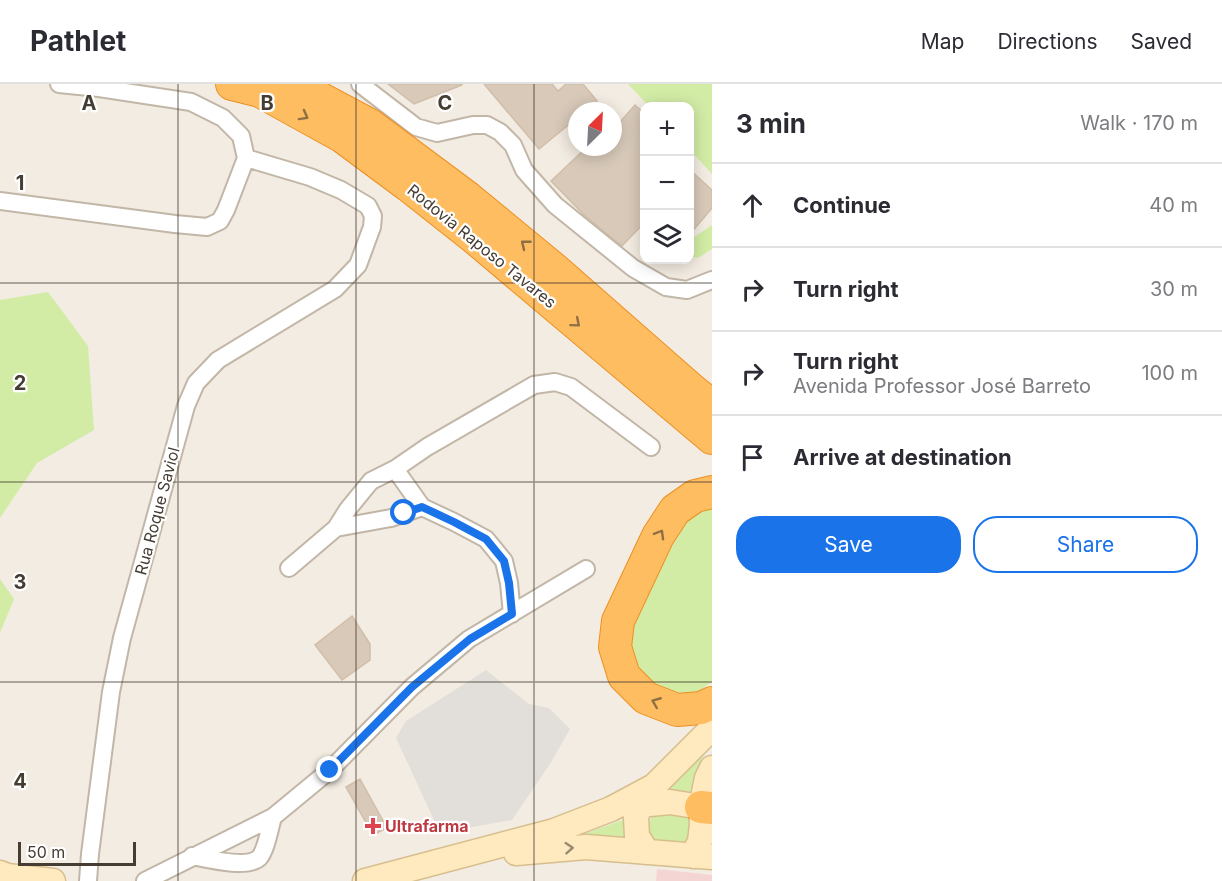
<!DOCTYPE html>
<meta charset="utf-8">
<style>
:root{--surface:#fff;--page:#f2f2f3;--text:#2b2b33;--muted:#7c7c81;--line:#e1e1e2;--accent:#1a73e8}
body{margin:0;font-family:Inter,sans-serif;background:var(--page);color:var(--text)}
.controls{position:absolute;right:18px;top:18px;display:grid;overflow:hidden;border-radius:12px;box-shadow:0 3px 15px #0003}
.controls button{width:54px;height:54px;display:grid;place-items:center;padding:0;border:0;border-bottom:2px solid var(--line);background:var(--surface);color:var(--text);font:30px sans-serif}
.compass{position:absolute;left:568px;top:18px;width:54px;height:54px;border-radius:50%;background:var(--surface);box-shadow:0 3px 15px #0003;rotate:24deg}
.scale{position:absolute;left:18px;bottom:15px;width:118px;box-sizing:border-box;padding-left:6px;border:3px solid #453c32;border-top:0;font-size:16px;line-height:21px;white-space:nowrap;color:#453c32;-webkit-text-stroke:4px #fff;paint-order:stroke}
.stop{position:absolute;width:18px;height:18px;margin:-14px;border:4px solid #1a73e8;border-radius:50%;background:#fff}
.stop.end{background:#1a73e8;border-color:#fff;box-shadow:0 2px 6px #0008}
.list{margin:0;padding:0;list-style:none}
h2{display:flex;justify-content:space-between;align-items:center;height:78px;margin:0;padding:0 24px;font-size:26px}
h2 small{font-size:20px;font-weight:400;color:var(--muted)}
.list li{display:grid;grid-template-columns:39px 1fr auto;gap:18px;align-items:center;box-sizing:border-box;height:84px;padding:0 24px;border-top:2px solid var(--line)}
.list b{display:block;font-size:22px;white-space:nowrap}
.list p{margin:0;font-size:20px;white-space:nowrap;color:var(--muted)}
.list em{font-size:20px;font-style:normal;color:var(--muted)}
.actions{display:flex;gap:12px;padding:18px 24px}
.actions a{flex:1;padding:14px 0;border:2px solid var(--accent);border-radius:24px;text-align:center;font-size:21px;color:var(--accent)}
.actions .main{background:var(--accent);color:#fff}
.icon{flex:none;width:33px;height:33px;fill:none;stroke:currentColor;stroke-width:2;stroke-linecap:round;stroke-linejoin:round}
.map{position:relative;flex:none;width:712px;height:797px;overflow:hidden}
header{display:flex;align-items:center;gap:36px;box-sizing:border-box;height:84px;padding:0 30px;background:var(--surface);border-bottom:2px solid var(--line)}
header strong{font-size:28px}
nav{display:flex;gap:33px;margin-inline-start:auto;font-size:21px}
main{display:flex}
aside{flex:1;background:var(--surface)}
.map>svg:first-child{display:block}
.medical{fill:#f5d5d3}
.green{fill:#d2eca6}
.parking{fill:#e2dfdb}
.building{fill:#d8c9b9;stroke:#d1bea9;stroke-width:1.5}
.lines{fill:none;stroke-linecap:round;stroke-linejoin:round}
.minor-casing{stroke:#c2b6a7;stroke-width:20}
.secondary-casing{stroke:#d7be8c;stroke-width:27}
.motorway-casing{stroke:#ec9022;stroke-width:34}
.minor{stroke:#fff;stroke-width:16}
.secondary{stroke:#ffeac0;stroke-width:24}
.motorway{stroke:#ffbd61;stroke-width:32}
.oneway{stroke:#8f7045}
.oneway2{stroke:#998a72}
.route{stroke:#1a73e8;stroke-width:8}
.grid{fill:none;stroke:#453c32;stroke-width:1.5;stroke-opacity:0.55}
.health-dot{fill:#e0444e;stroke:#fff;stroke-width:2}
.labels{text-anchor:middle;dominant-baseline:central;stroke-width:4.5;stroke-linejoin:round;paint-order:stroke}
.street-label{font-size:16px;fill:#453c32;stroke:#fff}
.health-label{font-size:16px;font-weight:bold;fill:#be3a42;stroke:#fff;text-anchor:start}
.grid-label{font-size:20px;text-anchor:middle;font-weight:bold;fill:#453c32;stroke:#fff;stroke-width:4.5;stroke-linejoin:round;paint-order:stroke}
</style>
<header>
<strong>Pathlet</strong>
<nav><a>Map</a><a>Directions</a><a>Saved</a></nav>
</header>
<main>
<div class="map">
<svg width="712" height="797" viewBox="0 0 712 797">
<rect width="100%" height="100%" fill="#f3ece2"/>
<path class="medical" d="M657 785 712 791V797H656Z"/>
<path class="green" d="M628 0H712V90L690 66V22H649Z
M712 141V165L698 174 690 172V156Z
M48 208 88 262 94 346 37 379 0 434V216Z
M712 416V598L694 610 663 609 631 580 627 536 678 432Z
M0 495 14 515 0 549Z
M712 654 701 677 697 711 659 705Z
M659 728 682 729 694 742 689 762 651 754 646 745 652 732Z
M631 733 626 755 578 752Z"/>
<path class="parking" d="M486 586 529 620 549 624 570 645 550 680 512 736 440 749 396 654 406 637Z"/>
<path class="building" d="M388 0H462V1L414 20Z
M484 0H552L558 7 566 0H583L597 17 585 27H577V34L539 65Z
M635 21 645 30V138L622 162 584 131 551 97 587 63H613V46Z
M690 86 712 106V124L690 150Z
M352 532 370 560V576L342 596 315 561Z
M360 695 387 744 373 751 346 703Z"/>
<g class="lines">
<g class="minor-casing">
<path id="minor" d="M59 0 99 4 191 18 223 34 241 52 246 74
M360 0 416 43 437 49 473 41H487L500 48 513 61 524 86 555 121 633 184 666 203 687 206 712 196
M0 117 175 140 207 143 220 137 226 126 246 74
M395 385 427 363 534 301 555 298 571 303 651 363
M336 444 391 434 422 423
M289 484 336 444 348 425 371 397 395 385 422 423 454 438 486 455 504 477 509 499 512 530
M192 772C208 775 247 785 259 774 266 767 270 743 273 733
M88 797 90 770 111 608 122 554 186 322 196 299 218 276 335 205 358 181 372 143 373 132 368 122 341 106 310 93 246 74
M145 797 273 733 330 686 412 603 469 555 586 485"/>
</g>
<g class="secondary-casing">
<path id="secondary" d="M629 722 670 718 701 723
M647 768 637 752 636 734 640 720 654 702 712 644
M516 769 586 763 712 773
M693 772 700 757 702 741 701 723 707 694 712 684
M0 789 7 792 53 797
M365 797 554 747 611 725 654 702"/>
</g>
<g class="motorway-casing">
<path id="motorway" d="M232 0 260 7 343 53 409 102 476 155 712 354
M293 0 370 41 468 114 553 184 692 306 712 322
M712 408 695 412 675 426 658 452 618 537 615 563 624 592 646 614 677 626 701 624 712 619
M701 723 712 724"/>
</g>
<use href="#minor" class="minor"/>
<use href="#secondary" class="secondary"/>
<use href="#motorway" class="motorway"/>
</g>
<defs><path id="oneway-chevron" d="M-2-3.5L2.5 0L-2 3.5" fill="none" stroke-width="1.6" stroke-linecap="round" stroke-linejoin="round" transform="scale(1.5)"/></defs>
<g class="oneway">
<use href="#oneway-chevron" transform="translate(304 32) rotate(29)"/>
<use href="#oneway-chevron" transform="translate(525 160) rotate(-141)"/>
<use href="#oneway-chevron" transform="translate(576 239) rotate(40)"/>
<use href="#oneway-chevron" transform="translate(660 450) rotate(-60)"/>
<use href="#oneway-chevron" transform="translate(656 618) rotate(-158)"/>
</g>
<use class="oneway2" href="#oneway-chevron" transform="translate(569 764) rotate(-4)"/>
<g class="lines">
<path class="route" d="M330 686 412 603 470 555 512 530 509 499 504 477 486 455 454 438 422 423 404 429"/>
</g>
<path class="grid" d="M178 0V797M356 0V797M534 0V797M0 199H712M0 398H712M0 598H712"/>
<path class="health-dot" d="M370 733h6v6h6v6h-6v6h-6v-6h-6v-6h6z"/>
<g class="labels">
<g class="street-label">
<text transform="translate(482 162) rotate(39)">Rodovia Raposo Tavares</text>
<text transform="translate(157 427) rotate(-75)">Rua Roque Saviol</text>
</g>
<g class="health-label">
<text x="385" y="742">Ultrafarma</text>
</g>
</g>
<g class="grid-label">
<text x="89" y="26">A</text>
<text x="267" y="26">B</text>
<text x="445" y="26">C</text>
<text x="20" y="106">1</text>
<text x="20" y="306">2</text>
<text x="20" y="505">3</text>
<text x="20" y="704">4</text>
</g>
</svg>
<div class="controls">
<button>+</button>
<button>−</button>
<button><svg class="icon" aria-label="layers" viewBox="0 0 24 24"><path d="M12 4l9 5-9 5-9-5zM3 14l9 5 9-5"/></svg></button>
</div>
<svg class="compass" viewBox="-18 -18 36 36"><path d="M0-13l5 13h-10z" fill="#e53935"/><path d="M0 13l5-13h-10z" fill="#7c7c81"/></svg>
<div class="scale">50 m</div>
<div class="stop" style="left:404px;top:429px"></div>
<div class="stop end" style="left:330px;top:686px"></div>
</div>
<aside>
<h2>3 min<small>Walk · 170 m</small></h2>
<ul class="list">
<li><svg class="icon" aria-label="ahead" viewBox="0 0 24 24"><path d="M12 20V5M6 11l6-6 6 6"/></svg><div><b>Continue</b></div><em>40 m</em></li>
<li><svg class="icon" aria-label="right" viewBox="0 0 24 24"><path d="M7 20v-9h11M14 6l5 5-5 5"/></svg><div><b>Turn right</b></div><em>30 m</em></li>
<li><svg class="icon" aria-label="right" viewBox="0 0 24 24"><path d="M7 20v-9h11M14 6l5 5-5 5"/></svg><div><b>Turn right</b><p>Avenida Professor José Barreto</p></div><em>100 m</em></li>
<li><svg class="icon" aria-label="arrive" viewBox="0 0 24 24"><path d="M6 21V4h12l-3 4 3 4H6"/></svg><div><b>Arrive at destination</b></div></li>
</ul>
<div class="actions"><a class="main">Save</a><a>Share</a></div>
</aside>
</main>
